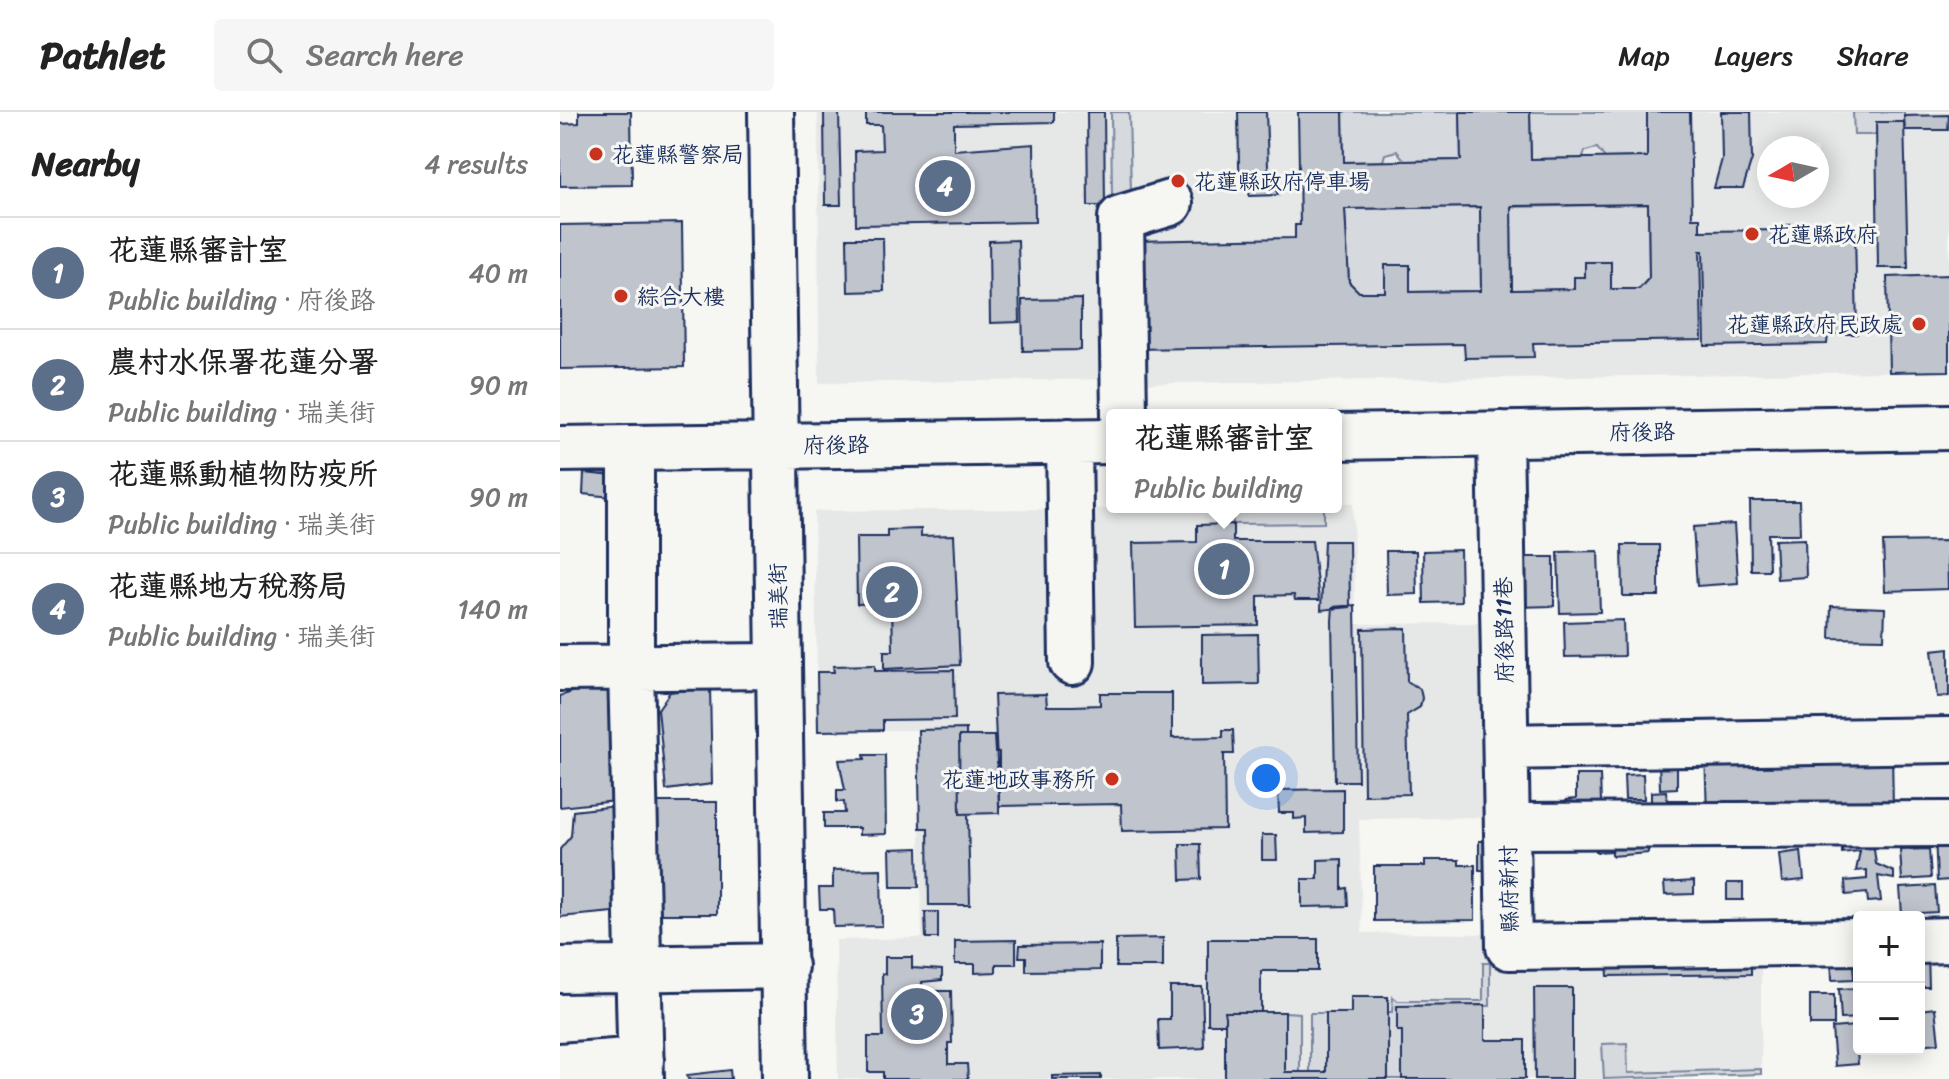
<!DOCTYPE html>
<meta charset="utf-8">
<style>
:root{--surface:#fff;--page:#f6f6f6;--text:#222;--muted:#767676;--line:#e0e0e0;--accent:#2563eb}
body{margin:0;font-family:Sriracha,"LXGW WenKai TC",sans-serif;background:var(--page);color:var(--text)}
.controls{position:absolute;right:24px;bottom:24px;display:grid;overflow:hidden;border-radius:8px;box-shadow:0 4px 20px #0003}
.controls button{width:72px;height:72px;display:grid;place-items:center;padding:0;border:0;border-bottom:2px solid var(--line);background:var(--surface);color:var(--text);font:40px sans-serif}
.compass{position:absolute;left:1197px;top:24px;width:72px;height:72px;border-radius:50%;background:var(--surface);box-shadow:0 4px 20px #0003;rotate:261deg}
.you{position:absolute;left:706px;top:666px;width:28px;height:28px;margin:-20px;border:6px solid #fff;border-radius:50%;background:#1a73e8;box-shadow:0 0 0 12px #1a73e833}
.badge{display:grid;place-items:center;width:52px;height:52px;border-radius:50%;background:var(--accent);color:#fff;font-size:26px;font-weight:700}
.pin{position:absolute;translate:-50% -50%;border:4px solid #fff;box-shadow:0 2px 8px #0006}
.popup{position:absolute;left:546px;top:297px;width:236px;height:104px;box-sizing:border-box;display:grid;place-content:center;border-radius:8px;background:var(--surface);filter:drop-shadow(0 2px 6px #0005);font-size:26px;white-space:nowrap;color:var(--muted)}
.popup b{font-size:30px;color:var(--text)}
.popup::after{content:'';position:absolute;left:50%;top:100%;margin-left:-16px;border:16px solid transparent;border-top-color:var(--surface)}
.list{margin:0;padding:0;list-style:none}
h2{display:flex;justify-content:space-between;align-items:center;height:104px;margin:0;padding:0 32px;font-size:34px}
h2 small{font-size:26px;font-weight:400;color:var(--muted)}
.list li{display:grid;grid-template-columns:52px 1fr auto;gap:24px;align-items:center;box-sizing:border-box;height:112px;padding:0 32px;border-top:2px solid var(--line)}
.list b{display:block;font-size:30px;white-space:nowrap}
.list p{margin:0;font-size:26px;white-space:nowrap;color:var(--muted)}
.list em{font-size:26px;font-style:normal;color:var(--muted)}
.icon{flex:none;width:44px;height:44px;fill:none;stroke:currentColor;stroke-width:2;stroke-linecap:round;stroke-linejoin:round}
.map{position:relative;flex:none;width:1389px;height:967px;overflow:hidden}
header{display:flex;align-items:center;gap:48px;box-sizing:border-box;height:112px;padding:0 40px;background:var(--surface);border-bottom:2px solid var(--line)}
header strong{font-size:38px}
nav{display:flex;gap:44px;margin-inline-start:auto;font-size:28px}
.search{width:560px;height:72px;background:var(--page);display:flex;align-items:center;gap:20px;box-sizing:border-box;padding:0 28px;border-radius:8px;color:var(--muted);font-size:30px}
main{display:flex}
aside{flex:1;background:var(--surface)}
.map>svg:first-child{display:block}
.built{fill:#e6e7e7;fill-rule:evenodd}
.green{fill:#d6d9dd;stroke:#78849e;stroke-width:2}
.building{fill:#c0c4cd;stroke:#1b2f5e;stroke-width:2;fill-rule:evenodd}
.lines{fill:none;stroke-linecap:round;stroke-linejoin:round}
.minor-casing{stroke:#1b2f5e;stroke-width:50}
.minor{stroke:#f6f6f2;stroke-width:44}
.poi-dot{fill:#c8321e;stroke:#f6f6f2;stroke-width:3}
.labels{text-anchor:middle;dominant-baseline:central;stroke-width:6;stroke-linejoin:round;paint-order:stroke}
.poi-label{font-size:22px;fill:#1b2f5e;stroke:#f6f6f2;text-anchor:start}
.street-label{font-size:22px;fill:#1b2f5e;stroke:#f6f6f2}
</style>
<header>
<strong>Pathlet</strong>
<div class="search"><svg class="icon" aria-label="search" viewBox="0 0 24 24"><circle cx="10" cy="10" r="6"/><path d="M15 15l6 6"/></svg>Search here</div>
<nav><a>Map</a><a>Layers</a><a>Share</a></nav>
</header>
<main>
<aside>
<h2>Nearby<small>4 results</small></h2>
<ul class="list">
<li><span class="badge" style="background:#5c6f8a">1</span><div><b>花蓮縣審計室</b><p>Public building · 府後路</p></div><em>40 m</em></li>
<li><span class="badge" style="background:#5c6f8a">2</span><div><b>農村水保署花蓮分署</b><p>Public building · 瑞美街</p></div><em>90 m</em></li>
<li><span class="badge" style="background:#5c6f8a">3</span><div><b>花蓮縣動植物防疫所</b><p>Public building · 瑞美街</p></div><em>90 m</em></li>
<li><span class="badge" style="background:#5c6f8a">4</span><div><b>花蓮縣地方稅務局</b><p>Public building · 瑞美街</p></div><em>140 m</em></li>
</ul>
</aside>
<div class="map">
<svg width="1389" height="967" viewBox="0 0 1389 967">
<rect width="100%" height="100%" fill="#f6f6f2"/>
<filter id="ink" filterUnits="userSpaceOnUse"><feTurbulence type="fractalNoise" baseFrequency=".0125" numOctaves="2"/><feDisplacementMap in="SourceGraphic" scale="16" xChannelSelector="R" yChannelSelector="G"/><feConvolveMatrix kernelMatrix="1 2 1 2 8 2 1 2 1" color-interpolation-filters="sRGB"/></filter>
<g filter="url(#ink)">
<path class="built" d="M258 0H1389V259L555 272 554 267 259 271ZM1209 36H1257V84H1209Z
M776 391H793L795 512 926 511 928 705 799 707 802 821 930 822V851L1201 847V962L1075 967H278L276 828 362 826 358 618 258 619 254 399 776 395Z"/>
<path class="green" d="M551 0H569L571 80 565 86H552Z
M783 0H900L901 48 845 49 837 39 825 42 823 49 784 50Z
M970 0H1087V45L1045 46 1037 36 1025 39 1023 46 971 47Z
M1293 0H1344V10H1317L1316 23H1294Z
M1088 92 1089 166 1079 177H1051V150L1025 165 1014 177 952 178 951 95Z
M920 95 921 179 850 180 849 153H825V180H799L789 170 785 97Z
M672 395H764V411L673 412Z
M923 851H930V894H837V918L842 919V967H828V900H832L833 885 838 889H923Z
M725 900 740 901V960H725Z
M750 901H766V960H750Z
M1067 931 1068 961 1201 957V962L1044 967 1042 932Z"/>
<path class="building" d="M19 0H71L72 73 0 74V12L19 11Z
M264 0H279L281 93H265Z
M306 0H494V10L394 12V38L474 32 475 110 296 113 295 39 322 38 321 13H306Z
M527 0H544L545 94H528Z
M678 0H706L708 55 718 83 690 84 679 55Z
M738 0H783L784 50 901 48 900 0H970L971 47 1087 45V0H1130L1132 106H1140V119L1223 118 1224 113 1271 112V117L1295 116 1297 222H1268L1267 232 1145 234 1143 139H1140L1142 228 973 231 974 245 905 246 904 232 572 237 570 129 735 126V113H740ZM1088 92 1089 166 1079 177H1051V150H1025V165H1014V177L952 178 951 94ZM920 95 921 179 850 180V153H825V180H799L789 170 785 97Z
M1161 0H1191L1192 47 1183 76H1154L1162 47Z
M1389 3 1388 18H1345L1344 4Z
M1316 10H1344L1348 156H1318Z
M122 111 124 255 0 257V113Z
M287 126H323L324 179 288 180Z
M458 128 460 210 430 211 429 129Z
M1389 163V259L1329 260 1327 165Z
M521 187V238L463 239 462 188Z
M24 361 54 364 52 385 23 382Z
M1190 389H1239L1240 422H1208L1209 458H1191Z
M673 412V429H752L759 488H735L734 483 698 484V513L575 515 573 431 637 430V413Z
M1174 412 1178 471 1137 474 1133 415Z
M361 417V424L394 423 400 553 324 557V539H333L332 491 297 492 296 425H327V418Z
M1245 427 1246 465 1217 467 1215 428Z
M764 429H789L790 495 761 498Z
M1387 429 1388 477 1325 479 1323 430Z
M1062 433H1099V484H1063Z
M900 438 901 490 864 491 863 439Z
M826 439H856L857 482 827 483Z
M1038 439 1040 500 1000 501 998 440Z
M957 445H994V494L957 495Z
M795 493 798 669H775L772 509 773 495Z
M1271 494 1325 496 1324 527 1270 526Z
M1063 508 1064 544 1005 545 1004 510Z
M846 516 847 569 860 577 862 586 860 595 847 603 849 682 804 683 802 517Z
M698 522 699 572 642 573V523Z
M1389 536V584L1377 585 1372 538Z
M315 553V559L394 558 395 607 323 608V618L258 619 257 560H274L273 554Z
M40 571 62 593 65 688 0 695V584Z
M150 575 152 672 106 678 98 597 110 580Z
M540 581H612V626L663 625V618H673L674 642H664L665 717 562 719 561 692 439 694 434 583 486 582 487 594H513L540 593Z
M406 617V624H399L400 702H408L410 793H369L368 716H360L358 618Z
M399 624H434L435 640H439V701L400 702Z
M1332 637 1333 700 1147 702 1145 640Z
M304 643H325L326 722 299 723V716H264V701H285L284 690H277V678H285L279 648 305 647Z
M1117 648V676L1100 677 1099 649Z
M1083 662 1084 687H1065L1064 663Z
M1016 663H1040L1041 690H1057V696L1006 701V688L1016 687Z
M783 677V720L746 721V706L734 707V701H719L718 678Z
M1106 679 1107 688H1127V704L1091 705V680Z
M88 690H157V802H88Z
M56 694 70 769H53V800L0 805V737L11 724 13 699Z
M1087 718 1088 741 1052 744V739L1036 740V732Z
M1389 720V768L1377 769 1375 721Z
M1264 721 1313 730 1316 752 1334 760V767L1318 764 1321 789 1308 790 1307 781 1286 783 1285 769 1307 767V758L1296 759 1300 739 1282 741V734L1261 736Z
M702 723H716L717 748H702Z
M919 729H929V758H919Z
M620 732H640L641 767 621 768Z
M358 736 359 775H331L330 737Z
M1369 737 1371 766 1342 768 1340 738Z
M1241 739 1244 768 1222 770 1219 742Z
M782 747V777L787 776 788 794 742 795V767H758V748Z
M865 748H899V753H915V808L814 809V754H865Z
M321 757 322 814 274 815 273 797H260L259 776H273V758Z
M1134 769V782L1105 783 1104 771Z
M1167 771H1183V788H1167Z
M1375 774 1377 800 1342 802 1340 776Z
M365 800H378V826H366Z
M603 826V855H556V827Z
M648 827H758V859H701V900H665V912H648Z
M456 828V852H436V860L415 861V852H395V829Z
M540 832V858L466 859V845H459L460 833Z
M1292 842 1294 867 1272 868 1271 843Z
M1359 842H1368L1369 875H1359Z
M325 845H352V856L382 858V868L362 870 363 879H391L392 931H388V952H407L408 967H323V960H308V925H323L322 862H325Z
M1191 847V862L1048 864 1047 849Z
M610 875H642L644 936 599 938 598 907H610Z
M974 876H1012V967H975Z
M1299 876V906L1281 907 1279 877Z
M1250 883H1274V913H1250Z
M791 885H828V967H665V900H725V960H766V901H791Z
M925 893V928H965V967H842V919H837V894Z
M1375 896 1379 931 1359 933V898Z
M1295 914 1298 952 1275 954 1272 916Z
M170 958 171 967H128L127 963Z
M541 963V967H492V964Z"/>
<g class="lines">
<g class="minor-casing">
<path id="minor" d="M211 0 225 967
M564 303 561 106 610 91
M940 322 949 835 1299 830
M776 325 1389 315
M509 329 512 550
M71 336V556L81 967
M0 337 552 329
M0 556 219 554
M946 635 1389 628
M948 714 1389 712
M1359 829 1389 828
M0 858 225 854
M0 954 81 948"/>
</g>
<use href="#minor" class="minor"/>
</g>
</g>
<g class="poi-dot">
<circle cx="36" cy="42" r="8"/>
<circle cx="618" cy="69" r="8"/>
<circle cx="1192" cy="122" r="8"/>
<circle cx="61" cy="184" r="8"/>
<circle cx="1359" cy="212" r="8"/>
<circle cx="552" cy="667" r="8"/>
</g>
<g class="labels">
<g class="poi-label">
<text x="52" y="42">花蓮縣警察局</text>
<text x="634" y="69">花蓮縣政府停車場</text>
<text x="1208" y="122">花蓮縣政府</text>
<text x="77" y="184">綜合大樓</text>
<text x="1343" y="212" text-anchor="end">花蓮縣政府民政處</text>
<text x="536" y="667" text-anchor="end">花蓮地政事務所</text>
</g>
<g class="street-label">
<text transform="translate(1082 320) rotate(-1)">府後路</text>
<text transform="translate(276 333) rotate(-1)">府後路</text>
<text transform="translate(218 484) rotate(-91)">瑞美街</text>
<text transform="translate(944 518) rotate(-91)">府後路11巷</text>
<text transform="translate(949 777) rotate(-91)">縣府新村</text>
</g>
</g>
</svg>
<div class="controls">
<button>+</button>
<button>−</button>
</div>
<svg class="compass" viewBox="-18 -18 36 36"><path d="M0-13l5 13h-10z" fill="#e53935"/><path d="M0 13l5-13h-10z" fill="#767676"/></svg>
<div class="you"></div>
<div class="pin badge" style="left:664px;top:457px;background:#5c6f8a">1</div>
<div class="popup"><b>花蓮縣審計室</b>Public building</div>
<div class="pin badge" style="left:332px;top:480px;background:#5c6f8a">2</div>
<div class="pin badge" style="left:357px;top:902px;background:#5c6f8a">3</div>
<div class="pin badge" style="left:385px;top:74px;background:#5c6f8a">4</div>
</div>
</main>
